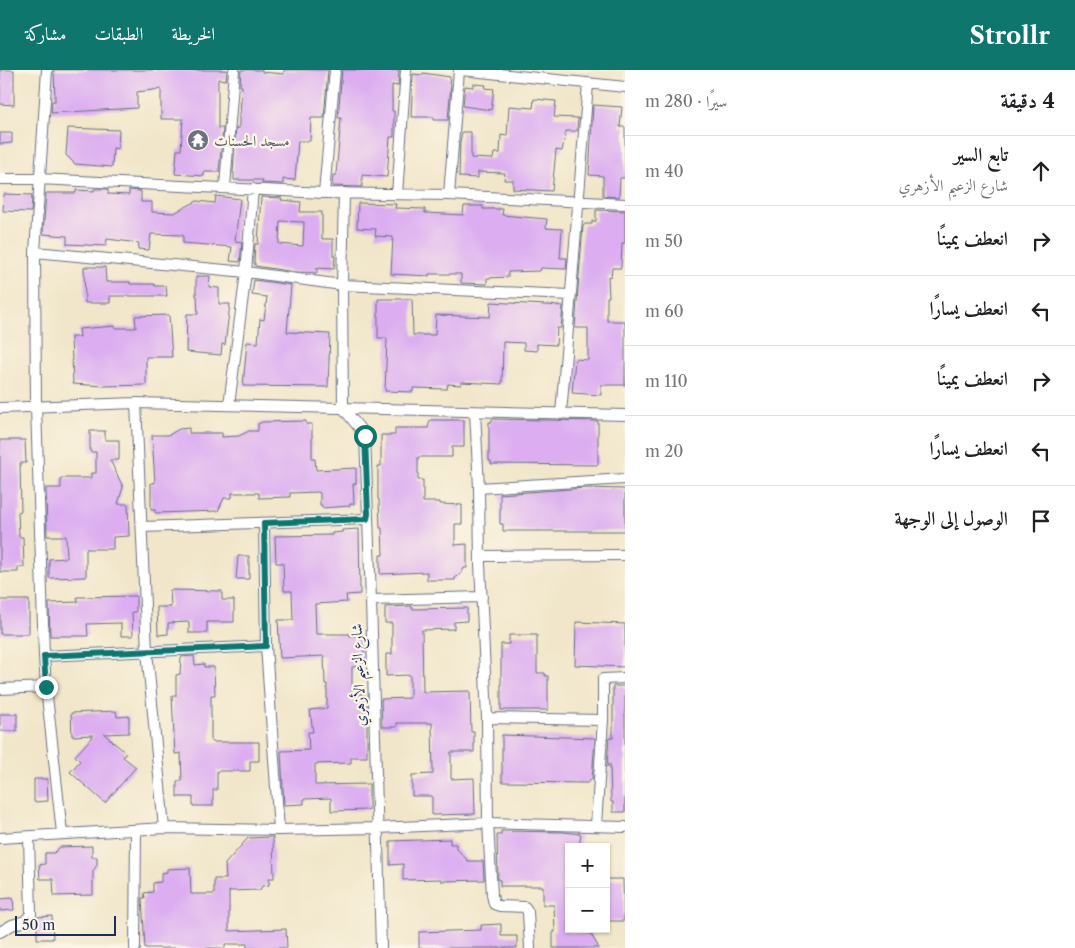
<!DOCTYPE html>
<html lang="ar">
<meta charset="utf-8">
<style>
:root{--surface:#fff;--page:#f6f6f6;--text:#202124;--muted:#757577;--line:#e0e0e0;--accent:#0f766e}
body{margin:0;font-family:"Libre Caslon Text",Amiri,serif;background:var(--page);color:var(--text);direction:rtl}
.controls{position:absolute;right:15px;bottom:15px;display:grid;overflow:hidden;border-radius:0px;box-shadow:0 1px 4px #0004}
.controls button{width:45px;height:45px;display:grid;place-items:center;padding:0;border:0;border-bottom:1px solid var(--line);background:var(--surface);color:var(--text);font:25px sans-serif}
.scale{position:absolute;left:15px;bottom:12px;width:101px;box-sizing:border-box;padding-left:5px;border:2px solid #1b2f5e;border-top:0;font-size:14px;line-height:18px;white-space:nowrap;color:#1b2f5e;-webkit-text-stroke:4px #fcf5e5;paint-order:stroke}
.stop{position:absolute;width:15px;height:15px;margin:-11px;border:4px solid #0f766e;border-radius:50%;background:#fff}
.stop.end{background:#0f766e;border-color:#fff;box-shadow:0 1px 5px #0008}
.list{margin:0;padding:0;list-style:none}
h2{display:flex;justify-content:space-between;align-items:center;height:65px;margin:0;padding:0 20px;font-size:21px}
h2 small{font-size:16px;font-weight:400;color:var(--muted)}
.list li{display:grid;grid-template-columns:32px 1fr auto;gap:15px;align-items:center;box-sizing:border-box;height:70px;padding:0 20px;border-top:1px solid var(--line)}
.list b{display:block;font-size:19px;white-space:nowrap}
.list p{margin:0;font-size:16px;white-space:nowrap;color:var(--muted)}
.list em{font-size:16px;font-style:normal;color:var(--muted)}
.icon{flex:none;width:28px;height:28px;fill:none;stroke:currentColor;stroke-width:2;stroke-linecap:round;stroke-linejoin:round}
.map{position:relative;flex:none;width:625px;height:878px;overflow:hidden;direction:ltr}
header{display:flex;align-items:center;gap:30px;box-sizing:border-box;height:70px;padding:0 25px;background:var(--accent);color:#fff}
header strong{font-size:24px}
nav{display:flex;gap:28px;margin-inline-start:auto;font-size:18px}
main{display:flex}
aside{flex:1;background:var(--surface)}
.map>svg:first-child{display:block}
.building{fill:#dcaef1;fill-rule:evenodd}
.lines{fill:none;stroke-linecap:round;stroke-linejoin:round}
.street-casing{stroke:#666f83;stroke-width:12}
.street{stroke:#fff;stroke-width:10}
.route{stroke:#0f766e;stroke-width:6}
.labels{text-anchor:middle;dominant-baseline:central;stroke-width:4.5;stroke-linejoin:round;paint-order:stroke}
.worship-label{font-size:15px;fill:#5b616d;stroke:#fcf5e5;text-anchor:start}
.street-label{font-size:15px;fill:#1b2f5e;stroke:#fcf5e5}
</style>
<header>
<strong>Strollr</strong>
<nav><a>الخريطة</a><a>الطبقات</a><a>مشاركة</a></nav>
</header>
<main>
<aside>
<h2>4 دقيقة<small>سيرًا · 280 m</small></h2>
<ul class="list">
<li><svg class="icon" aria-label="ahead" viewBox="0 0 24 24"><path d="M12 20V5M6 11l6-6 6 6"/></svg><div><b>تابع السير</b><p>شارع الزعيم الأزهري</p></div><em>40 m</em></li>
<li><svg class="icon" aria-label="right" viewBox="0 0 24 24"><path d="M7 20v-9h11M14 6l5 5-5 5"/></svg><div><b>انعطف يمينًا</b></div><em>50 m</em></li>
<li><svg class="icon" aria-label="left" viewBox="0 0 24 24"><path d="M17 20v-9H6M10 6l-5 5 5 5"/></svg><div><b>انعطف يسارًا</b></div><em>60 m</em></li>
<li><svg class="icon" aria-label="right" viewBox="0 0 24 24"><path d="M7 20v-9h11M14 6l5 5-5 5"/></svg><div><b>انعطف يمينًا</b></div><em>110 m</em></li>
<li><svg class="icon" aria-label="left" viewBox="0 0 24 24"><path d="M17 20v-9H6M10 6l-5 5 5 5"/></svg><div><b>انعطف يسارًا</b></div><em>20 m</em></li>
<li><svg class="icon" aria-label="arrive" viewBox="0 0 24 24"><path d="M6 21V4h12l-3 4 3 4H6"/></svg><div><b>الوصول إلى الوجهة</b></div></li>
</ul>
</aside>
<div class="map">
<svg width="625" height="878" viewBox="0 0 625 878">
<rect width="100%" height="100%" fill="#fcf5e5"/>
<filter id="ink" filterUnits="userSpaceOnUse"><feTurbulence type="fractalNoise" baseFrequency=".02" numOctaves="2"/><feDisplacementMap in="SourceGraphic" scale="10" xChannelSelector="R" yChannelSelector="G"/><feConvolveMatrix kernelMatrix="1 2 1 2 8 2 1 2 1" color-interpolation-filters="sRGB"/></filter>
<filter id="wash" filterUnits="userSpaceOnUse"><feTurbulence type="fractalNoise" baseFrequency=".0096" numOctaves="4" result="noise"/><feDisplacementMap in="SourceGraphic" scale="20" xChannelSelector="R" yChannelSelector="G"/><feGaussianBlur stdDeviation="1.12" result="paint"/><feColorMatrix in="noise" values="0 0 0 0 0 0 0 0 0 0 0 0 0 0 0 0 0 1.4 0 .05"/><feComposite in="paint" operator="in"/></filter>
<g filter="url(#wash)">
<rect width="100%" height="100%" fill="#f1e6c9"/>
<g id="blocks">
<path class="building" d="M0 0H14V35L0 34Z
M54 0H227L226 10 218 9V58H223L219 102H204V106L175 104 177 80H181L183 49H161V19L137 22V38L51 43 52 31H55Z
M241 0H262V2L284 4V0H328L324 48H311L310 71H298L295 110 283 109V114L262 113 263 110H234V103H233L236 58H239V44H240L242 16H240Z
M342 0H399L398 16 392 15V41H394V67H390L387 107 362 105V117L332 116 333 105H336L341 48H338Z
M423 3 450 7 449 14H451L448 50H434V47H411L413 4 423 5Z
M473 14 486 15 485 18 494 19 491 40 463 36 465 16 473 17Z
M534 29 556 31 554 47 578 48 577 61H566L562 81 556 80 552 121 513 119V110H504L505 103 478 102V108L459 107 460 72 462 62H471V88L493 89 494 83H500L501 65 507 66 509 36 533 38Z
M593 35 622 37 620 57H625V108H620L619 127 603 126V106L589 105Z
M68 58 119 60 118 79 113 78 112 97 75 94 66 85Z
M0 63H12V73L0 74Z
M94 119H108V124L129 125V120L141 121V132H152V142L174 143 197 131 215 133 216 126 240 129 235 171 242 172 240 192 230 191 232 177 183 173V165L151 164 149 180 138 179 139 173 107 169 106 176 67 174V166L43 164 46 123H76V120L94 121Z
M4 124 32 125 31 142 3 141Z
M261 127 282 128 281 130 301 132 300 142H322V169H333V186H335L334 199 317 198V203L295 202 255 196V193H254L255 174H258ZM280 151 304 152 303 176 279 174Z
M358 133 396 134 395 138 425 139V143L463 145 464 136H483V139H503L502 145 547 149 546 158 562 159 560 188H567L566 199 541 198 540 201 508 202V207L487 208V214L461 213V204H429V206L391 204 393 167 375 166 376 159 357 158Z
M596 140 625 141V173H622L621 198H612L611 207 608 206 609 227H607V251H625V315H601V325L572 323 575 289 588 290V258H575L583 156 585 154H592V151H596Z
M84 197H105L106 212H130V214H154L155 216H166L167 226H110V233H85Z
M196 206H210L209 217 219 218V234H230L225 275 222 274 221 285 186 282 187 244H198L197 226H196Z
M254 210 291 215 287 262 330 264 328 317 243 316 247 272 258 273 260 249 264 250 267 227 252 225Z
M378 229H412L413 265H435L436 245 490 247 491 232 563 236 561 258H557L556 275 537 274V281L524 280V273L503 272 502 314 461 312V315L448 314 447 319 413 318V322L385 321 387 268H378Z
M169 245 172 287H146V315L104 316 73 314 71 267H80L79 259 115 256V258H136L135 246Z
M492 349 598 351V395L491 394V391H489V352H492Z
M430 350H464V377H452V387H418V410H423V432H440V434L462 435V454H455V475L467 474V498H464L461 504 455 508V510H427V502L380 504V485H383L382 458H380L379 429H378V396H381V365H395V358H428Z
M306 351V354H312V389H315L316 400 356 398V414H353L354 434H350V436L322 438V435H320V423L318 422 290 423V427L259 428V423H232V428H224L218 441 155 443V440H151V413H155L152 365H169L179 359 189 358V363H222V367L239 366 249 361H258V354L262 352Z
M90 361H105V370H119V390H110L123 417 118 434H128L129 466 113 467V479H86V507L49 508V489L67 488 66 466H47L46 418H61V408H91V403H96V382H90Z
M0 370H25L26 393H20L21 441 18 442 19 467H23L24 497H18V502H0Z
M586 418 625 419V461H503V454H500V424Z
M359 459 360 524 346 525 347 532 315 534 316 564H350V566H364V596L352 597V624H364V629H367V687H351V693L315 694V715L369 714V740L331 741V728L304 729V734L284 735 281 681 309 680 308 662H313L310 640 327 638V614H325L324 586 280 588 278 550H293L292 521H284L283 493H276L275 466 332 465V463L342 462V460Z
M238 486H249V509H236Z
M170 520 222 521V530H234V552H207V563H189V552L168 553V564L158 565 157 537H171Z
M136 526V542H132L133 566H121V553L87 554 88 566H50L49 533 78 532 77 527Z
M0 530H29V564H0Z
M412 536V539L467 538V551L454 552V559L422 560 423 622 470 621 471 662H474V682H451V709L474 708 475 744 432 745V726H412V705L433 704 432 653H397V657H382L381 629 410 628V605L386 606V584H392V553H385V537Z
M576 552 625 554V597L575 595Z
M509 565H537V603H545V606H548V640H501V574H509Z
M194 586 195 595 204 594V597H214L215 625H211V672H259V691H250V701H217V720H213V736H193V727H177V711H182L181 683 175 684 172 626H176V605L180 604 181 587Z
M613 616H625V742H613V732H611L610 694 607 697 609 668H613Z
M116 641 117 647 129 646V663L104 664 126 683 123 687 136 697 105 733 70 702 80 691 75 686 94 665 72 666 71 643Z
M0 644H17V661H0Z
M502 665 595 668 592 709 587 713 502 712Z
M34 709H47L48 731 34 732Z
M501 761 564 762 581 764 579 777H569V862L589 861 599 878H553V862H555L554 835H543V816H500V810H498L497 765H501Z
M273 767 274 808H269V815L262 816 260 820 229 821V861L286 859 287 878H247V874H225V878H145L142 828H145L144 823 153 822V813L161 812V803L167 802V799L190 798 191 824H214V809H226L225 794 248 768Z
M450 769V774H456V778L468 791H483L484 810 441 811V809L403 810V794L390 795V771Z
M92 776V787H97V795L93 801V825L54 826 53 809H40L39 795 45 794V783H54L60 777Z
M606 809H623L624 851H606Z
M13 828 14 840 0 841V829Z
M52 846 53 869H37V847Z
M501 854V866H517V878H419V862L481 860V855Z"/>
</g>
</g>
<g filter="url(#ink)">
<use href="#blocks" fill-opacity="0" stroke="#666f83" stroke-width="1"/>
<g class="lines">
<g class="street-casing">
<path id="street" d="M47 0 35 182 36 336 44 586 46 617 62 763
M461 0 625 17
M0 109H39L324 123 449 125 625 134
M225 117 234 0
M324 123 335 0
M344 123 342 215 343 338 365 365 371 530 381 878
M397 124 406 0
M449 125 459 0
M35 182 246 202 342 215 570 225
M136 333 147 581 164 758
M229 335 246 202 253 119
M0 338 136 333 625 345
M475 342 479 418 480 494 487 648 488 753 492 825 494 834 500 836 525 837 528 842 530 878
M561 344 588 14
M479 418 625 409
M264 453 266 576 279 760
M143 457 367 449
M480 486 625 485
M371 530 482 527
M44 586 266 576
M0 619 46 617
M487 648 603 650
M596 755 603 650V609L625 608
M0 768 164 758 279 760 378 758 488 753 625 757
M0 862 12 855 25 851 31 844 29 767
M135 878 136 760"/>
</g>
<use href="#street" class="street"/>
</g>
</g>
<g class="lines" filter="url(#ink)">
<path class="route" d="M46 617 44 586 266 576 264 453 367 449 368 444 365 366"/>
</g>
<defs>
<g id="temple-disc" transform="scale(1.125)"><circle r="9.5" fill="#6b7280" stroke="#fcf5e5"/><path d="M0-6L5-2H3V0L6.5 2.5H4V6H1.5V3h-3V6H-4V2.5H-6.5L-3 0V-2H-5Z" fill="#fff"/></g>
</defs>
<g fill-rule="evenodd">
<use href="#temple-disc" x="198" y="70"/>
</g>
<g class="labels">
<g class="worship-label">
<text x="214" y="70">مسجد الحسنات</text>
</g>
<g class="street-label">
<text transform="translate(358 605) rotate(-92)">شارع الزعيم الأزهري</text>
</g>
</g>
</svg>
<div class="controls">
<button>+</button>
<button>−</button>
</div>
<div class="scale">50 m</div>
<div class="stop" style="left:365px;top:366px"></div>
<div class="stop end" style="left:46px;top:617px"></div>
</div>
</main>
